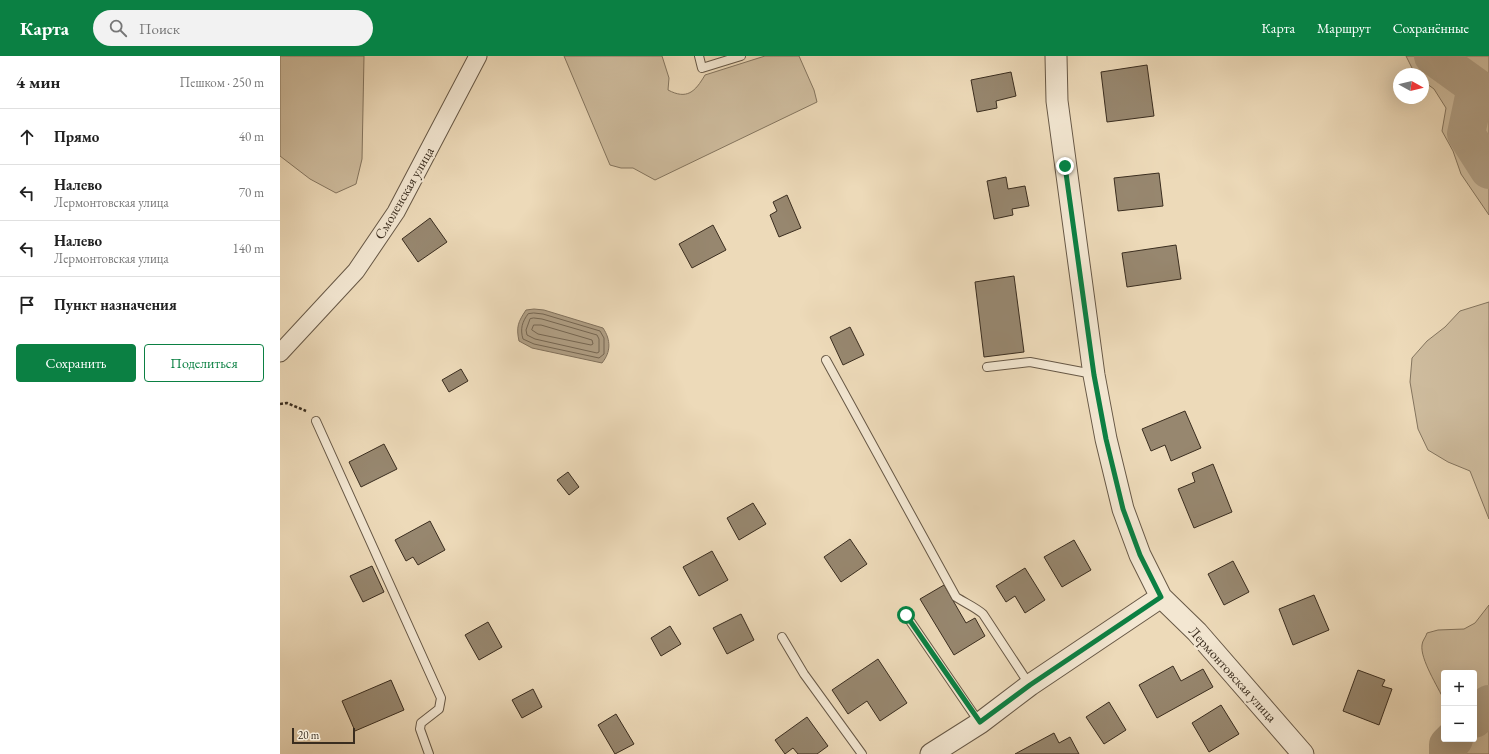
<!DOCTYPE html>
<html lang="ru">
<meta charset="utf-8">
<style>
:root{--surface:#fff;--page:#f2f2f2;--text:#222;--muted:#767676;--line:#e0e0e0;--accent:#0b8043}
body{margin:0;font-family:"EB Garamond",serif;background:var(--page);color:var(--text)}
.controls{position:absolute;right:12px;bottom:12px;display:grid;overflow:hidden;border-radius:4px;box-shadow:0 4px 16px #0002}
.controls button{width:36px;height:36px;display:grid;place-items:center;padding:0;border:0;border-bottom:1px solid var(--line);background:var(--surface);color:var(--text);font:20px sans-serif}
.compass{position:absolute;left:1113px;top:12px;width:36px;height:36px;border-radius:50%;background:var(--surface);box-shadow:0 4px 16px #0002;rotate:98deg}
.scale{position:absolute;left:12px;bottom:10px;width:63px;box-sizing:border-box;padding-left:4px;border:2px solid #3a2d1f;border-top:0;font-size:11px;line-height:14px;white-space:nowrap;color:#3a2d1f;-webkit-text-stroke:3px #f3e7d2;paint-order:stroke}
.stop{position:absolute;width:12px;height:12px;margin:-9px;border:3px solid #0b8043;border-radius:50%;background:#fff}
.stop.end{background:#0b8043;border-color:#fff;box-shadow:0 1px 4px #0008}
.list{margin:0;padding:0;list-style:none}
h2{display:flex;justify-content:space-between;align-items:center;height:52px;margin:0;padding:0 16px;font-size:17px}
h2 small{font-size:13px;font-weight:400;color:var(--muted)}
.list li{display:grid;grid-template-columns:26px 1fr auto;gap:12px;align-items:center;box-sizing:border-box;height:56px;padding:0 16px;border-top:1px solid var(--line)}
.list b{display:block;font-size:15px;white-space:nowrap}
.list p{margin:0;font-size:13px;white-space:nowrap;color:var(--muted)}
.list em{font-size:13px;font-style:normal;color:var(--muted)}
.actions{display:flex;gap:8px;padding:12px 16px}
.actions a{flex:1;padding:9px 0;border:1px solid var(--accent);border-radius:4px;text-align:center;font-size:14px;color:var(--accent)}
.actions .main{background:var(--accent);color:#fff}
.icon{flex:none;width:22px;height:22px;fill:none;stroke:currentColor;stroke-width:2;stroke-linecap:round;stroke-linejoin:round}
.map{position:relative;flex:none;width:1209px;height:698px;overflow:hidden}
header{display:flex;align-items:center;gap:24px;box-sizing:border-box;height:56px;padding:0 20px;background:var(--accent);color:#fff}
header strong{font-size:19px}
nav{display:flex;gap:22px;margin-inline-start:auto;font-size:14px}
.search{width:280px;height:36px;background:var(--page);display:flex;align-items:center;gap:10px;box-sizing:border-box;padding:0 14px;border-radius:22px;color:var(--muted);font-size:15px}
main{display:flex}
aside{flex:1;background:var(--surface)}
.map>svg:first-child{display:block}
.green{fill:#cfbd9f;stroke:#84755f}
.water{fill:#b09f85;stroke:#81715c}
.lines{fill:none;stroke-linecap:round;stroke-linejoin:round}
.shore{stroke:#756652;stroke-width:1}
.river{stroke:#b09f85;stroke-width:38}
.building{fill:#97876f;stroke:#3a2d1f}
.service-casing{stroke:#675846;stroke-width:10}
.minor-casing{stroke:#675846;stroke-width:19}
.tertiary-casing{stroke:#675846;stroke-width:23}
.path{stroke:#3a2d1f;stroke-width:2.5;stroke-dasharray:3 2;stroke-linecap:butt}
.service{stroke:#f3e7d2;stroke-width:8}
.minor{stroke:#f3e7d2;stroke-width:17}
.tertiary{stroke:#f3e7d2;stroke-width:21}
.route{stroke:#0b8043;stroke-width:5}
.labels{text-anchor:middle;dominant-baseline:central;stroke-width:4;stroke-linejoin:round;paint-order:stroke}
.street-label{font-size:14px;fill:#3a2d1f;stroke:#f3e7d2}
</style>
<header>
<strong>Карта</strong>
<div class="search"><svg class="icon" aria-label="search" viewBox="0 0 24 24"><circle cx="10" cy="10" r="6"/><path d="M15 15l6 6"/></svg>Поиск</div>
<nav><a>Карта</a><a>Маршрут</a><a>Сохранённые</a></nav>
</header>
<main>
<aside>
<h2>4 мин<small>Пешком · 250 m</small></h2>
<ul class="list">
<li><svg class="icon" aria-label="ahead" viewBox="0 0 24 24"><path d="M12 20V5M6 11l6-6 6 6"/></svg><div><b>Прямо</b></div><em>40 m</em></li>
<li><svg class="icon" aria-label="left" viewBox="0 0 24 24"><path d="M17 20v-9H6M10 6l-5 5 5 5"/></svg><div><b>Налево</b><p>Лермонтовская улица</p></div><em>70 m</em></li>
<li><svg class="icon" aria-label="left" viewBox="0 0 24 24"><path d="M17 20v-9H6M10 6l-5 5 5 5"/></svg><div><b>Налево</b><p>Лермонтовская улица</p></div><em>140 m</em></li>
<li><svg class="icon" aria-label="arrive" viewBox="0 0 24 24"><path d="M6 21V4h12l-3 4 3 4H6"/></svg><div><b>Пункт назначения</b></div></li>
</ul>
<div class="actions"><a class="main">Сохранить</a><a>Поделиться</a></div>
</aside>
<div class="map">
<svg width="1209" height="698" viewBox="0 0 1209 698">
<rect width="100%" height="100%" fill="#eddab9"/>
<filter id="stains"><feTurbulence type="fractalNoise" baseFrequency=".005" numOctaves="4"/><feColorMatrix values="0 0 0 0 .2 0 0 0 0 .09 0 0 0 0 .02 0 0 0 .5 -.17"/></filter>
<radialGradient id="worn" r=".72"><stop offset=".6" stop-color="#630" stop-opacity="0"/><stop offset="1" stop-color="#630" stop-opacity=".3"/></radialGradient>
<path class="green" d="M0 0H84L82 103 76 128 56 137 30 123 0 100Z
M284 0H382L389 22 388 34C407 44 415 36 425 19L485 0H519L534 34 537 46 375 124 353 112H341L330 109Z
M1126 0H1209V159L1181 118 1173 95 1162 75 1166 52 1154 33 1143 25V18H1135Z
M1209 246V463L1190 415 1168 406 1148 394 1138 373 1130 326 1132 302 1147 285 1165 271 1180 255Z
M1209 549V698H1155L1161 681 1164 666V683H1194V617H1164V644C1158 631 1140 603 1142 589 1142 585 1146 581 1147 577L1158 574 1184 573 1195 567Z"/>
<path class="water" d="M254 253 264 254 323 272C331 284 331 296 322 307L252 292 239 285C236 271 238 266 246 254Z"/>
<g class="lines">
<path class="shore" d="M254 257 263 258 320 275 324 282V298L319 302 254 288 243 283C240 273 242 266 248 258Z
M254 262 262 263 317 279 319 283V296L317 297 255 283 247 279 246 274 250 263Z
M254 269H261L312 284 313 288 311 289 258 278 252 274Z"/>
<path class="river" d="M1153 0 1196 31 1186 78 1209 114
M1194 663 1209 648
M1168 698V689L1174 683"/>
</g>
<path class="building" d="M867 9 874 60 827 66 821 16Z
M731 16 736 40 716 45 717 52 697 56 691 24Z
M879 117 883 150 838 155 834 122Z
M726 121 728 133 745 130 749 150 732 153 733 159 714 163 707 125Z
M507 139 521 172 499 181 490 159 497 155 493 146Z
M150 162 167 186 138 206 122 183Z
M433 169 446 194 412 212 399 188Z
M896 189 901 223 847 231 842 197Z
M734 220 744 296 704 301 695 226Z
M570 271 584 299 563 309 550 281Z
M181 313 188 325 169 336 162 324Z
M905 355 921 392 891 405 885 389 871 395 862 373Z
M104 388 117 413 81 431 69 406Z
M933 408 952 456 914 472 898 433 915 426 912 417Z
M288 416 299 431 289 439 277 424Z
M473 447 486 468 459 484 447 462Z
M150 465 165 494 138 509 133 501 126 505 115 484Z
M570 483 587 508 561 526 544 501Z
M794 484 811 514 782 531 764 501Z
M432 495 448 524 419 540 403 511Z
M953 505 969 536 944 549 928 518Z
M92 510 104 536 83 546 70 520Z
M745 512 765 544 745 557 735 540 726 546 716 530Z
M664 529 686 567 695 562 705 580 674 599 640 543Z
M1034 539 1049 574 1013 589 999 553Z
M461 558 474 584 447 598 433 572Z
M208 566 222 591 199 604 185 579Z
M390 570 401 588 381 600 371 582Z
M598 603 627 647 600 665 587 645 568 658 552 634Z
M893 610 901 625 923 613 933 631 877 662 859 629Z
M1078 614 1105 624 1102 630 1112 633 1099 669 1063 655Z
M111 624 124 654 75 675 62 645Z
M253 633 262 651 242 662 232 644Z
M829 646 846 674 824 688 806 661Z
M941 649 959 678 929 696 912 667Z
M336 658 354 688 335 698 318 669Z
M527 661 548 690 537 698H518L513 692 505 698 495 684Z
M774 677 779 687 790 681 799 698H735Z"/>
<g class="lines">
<g class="service-casing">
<path id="service" d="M419 0 422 12 461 0
M546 304 676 541C685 547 695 551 703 558L749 628
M707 311 750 306 813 318
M36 365 161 642 159 653 141 667 140 673 149 698
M626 559 699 666
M502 581 524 618 582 698"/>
</g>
<g class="minor-casing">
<path id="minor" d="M0 297 76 215 116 156 198 0"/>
</g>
<g class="tertiary-casing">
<path id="tertiary" d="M776 0 777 45 814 319 826 383 843 453 860 499 881 541 917 576 1023 698
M651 698 700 667 750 629 881 541"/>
</g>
<path class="path" d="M0 348 7 347 26 355"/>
<use href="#service" class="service"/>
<use href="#minor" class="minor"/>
<use href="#tertiary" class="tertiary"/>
</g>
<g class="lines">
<path class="route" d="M626 559 700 666 750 629 881 541 860 499 843 453 826 383 814 319 785 110"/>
</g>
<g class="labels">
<g class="street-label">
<text transform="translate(124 137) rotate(-60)">Смоленская улица</text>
<text transform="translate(953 618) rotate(48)">Лермонтовская улица</text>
</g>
</g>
<rect width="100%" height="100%" filter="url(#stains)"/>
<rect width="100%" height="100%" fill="url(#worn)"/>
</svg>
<div class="controls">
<button>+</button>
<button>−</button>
</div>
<svg class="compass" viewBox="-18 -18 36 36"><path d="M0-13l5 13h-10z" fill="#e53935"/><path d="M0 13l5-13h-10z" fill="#767676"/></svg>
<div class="scale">20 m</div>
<div class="stop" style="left:626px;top:559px"></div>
<div class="stop end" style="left:785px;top:110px"></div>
</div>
</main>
